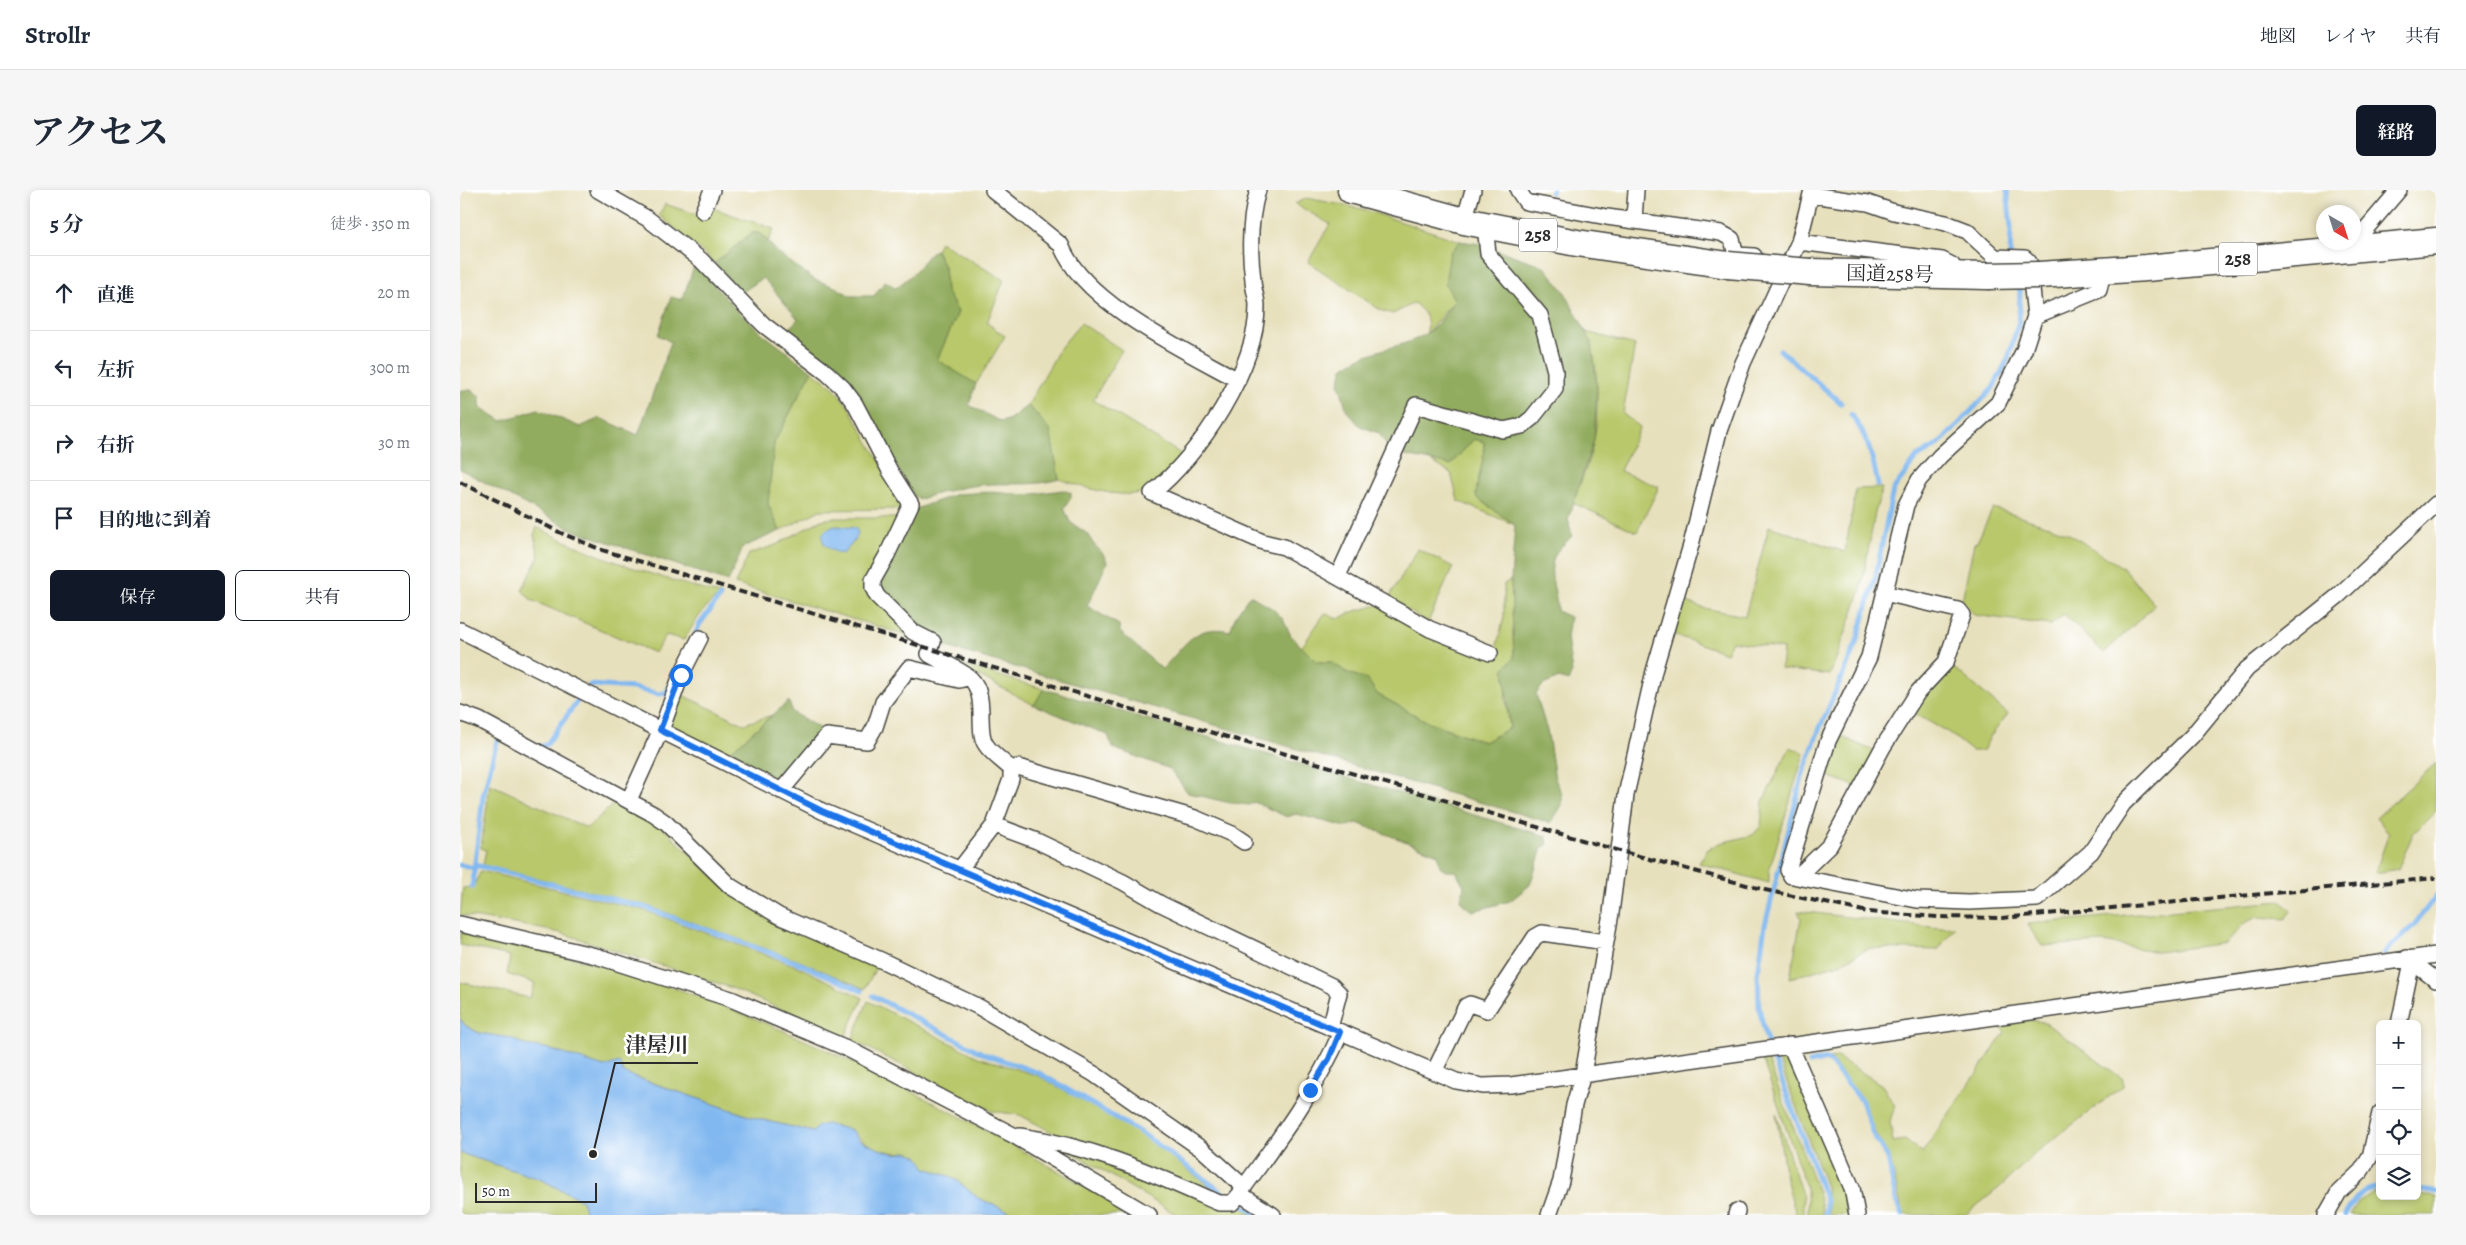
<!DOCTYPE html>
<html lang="ja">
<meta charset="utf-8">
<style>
:root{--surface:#fff;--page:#f6f6f7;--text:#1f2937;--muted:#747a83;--line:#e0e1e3;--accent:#111827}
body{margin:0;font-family:Alegreya,"Noto Serif JP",serif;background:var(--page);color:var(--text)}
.controls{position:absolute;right:15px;bottom:15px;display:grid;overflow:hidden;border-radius:8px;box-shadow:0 2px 8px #0003}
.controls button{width:45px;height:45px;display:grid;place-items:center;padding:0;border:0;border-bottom:1px solid var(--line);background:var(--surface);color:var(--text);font:25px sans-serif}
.compass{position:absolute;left:1856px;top:15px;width:45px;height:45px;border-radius:50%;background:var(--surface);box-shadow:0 2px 8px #0003;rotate:141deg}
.scale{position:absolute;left:15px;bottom:12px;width:122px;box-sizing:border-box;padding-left:5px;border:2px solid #2b2b2b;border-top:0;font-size:14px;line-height:18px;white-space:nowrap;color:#2b2b2b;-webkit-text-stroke:4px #fff;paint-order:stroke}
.stop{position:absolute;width:15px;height:15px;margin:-11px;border:4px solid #1a73e8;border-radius:50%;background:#fff}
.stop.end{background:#1a73e8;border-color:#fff;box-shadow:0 1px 5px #0008}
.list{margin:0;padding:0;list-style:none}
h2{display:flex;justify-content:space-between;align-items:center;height:65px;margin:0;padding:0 20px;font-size:21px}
h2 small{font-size:16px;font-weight:400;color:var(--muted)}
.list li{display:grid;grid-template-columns:32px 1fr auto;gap:15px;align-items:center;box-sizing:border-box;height:75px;padding:0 20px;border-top:1px solid var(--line)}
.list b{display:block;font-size:19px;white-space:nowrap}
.list em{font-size:16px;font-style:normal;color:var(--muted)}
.actions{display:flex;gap:10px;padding:15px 20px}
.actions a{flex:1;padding:11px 0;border:1px solid var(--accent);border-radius:8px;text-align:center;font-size:18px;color:var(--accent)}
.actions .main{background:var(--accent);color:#fff}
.icon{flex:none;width:28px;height:28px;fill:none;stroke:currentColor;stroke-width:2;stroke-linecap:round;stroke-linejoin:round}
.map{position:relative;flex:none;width:1976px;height:1025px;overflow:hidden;border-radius:8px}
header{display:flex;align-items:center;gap:30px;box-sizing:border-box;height:70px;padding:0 25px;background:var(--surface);border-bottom:1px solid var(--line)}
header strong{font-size:24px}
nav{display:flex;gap:28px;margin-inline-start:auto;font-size:18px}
.intro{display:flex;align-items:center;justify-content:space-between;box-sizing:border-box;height:120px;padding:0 30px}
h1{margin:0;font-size:35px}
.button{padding:12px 22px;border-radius:8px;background:var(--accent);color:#fff;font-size:18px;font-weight:700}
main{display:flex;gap:30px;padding:0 30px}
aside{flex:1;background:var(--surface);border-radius:8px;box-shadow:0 2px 8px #0003}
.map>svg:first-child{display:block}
.green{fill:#b8c86b;stroke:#727a4b}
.forest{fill:#92ac5f;stroke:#5e6c45}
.water{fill:#81b8f0;stroke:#56728e}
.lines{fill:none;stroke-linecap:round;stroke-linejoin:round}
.stream{stroke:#81b8f0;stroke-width:5}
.minor-casing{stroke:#474641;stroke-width:18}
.trunk-casing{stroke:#474641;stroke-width:29}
.minor{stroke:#fff;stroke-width:15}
.trunk{stroke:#fff;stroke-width:26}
.rail{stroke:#2b2b2b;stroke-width:4;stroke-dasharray:8 4;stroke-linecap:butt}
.trunk-bridge-casing{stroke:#474641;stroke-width:29;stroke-linecap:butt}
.trunk-bridge{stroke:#fff;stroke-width:26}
.route{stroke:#1a73e8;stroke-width:6}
.labels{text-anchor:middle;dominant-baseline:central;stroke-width:5;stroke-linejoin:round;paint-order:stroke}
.shield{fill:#fff;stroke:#6b6b6b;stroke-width:1}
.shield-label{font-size:19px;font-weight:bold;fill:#2b2b2b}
.street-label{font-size:20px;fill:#2b2b2b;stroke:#fff}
.leader{fill:none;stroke:#2b2b2b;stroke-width:2}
.callout-dot{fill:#2b2b2b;stroke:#fff;stroke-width:2}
.callout-label{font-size:21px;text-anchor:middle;font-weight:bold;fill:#2b2b2b;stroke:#fff;stroke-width:5;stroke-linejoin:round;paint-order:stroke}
</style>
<header>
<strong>Strollr</strong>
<nav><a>地図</a><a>レイヤ</a><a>共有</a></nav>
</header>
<div class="intro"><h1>アクセス</h1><a class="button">経路</a></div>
<main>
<aside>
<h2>5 分<small>徒歩 · 350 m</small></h2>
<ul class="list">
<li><svg class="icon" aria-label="ahead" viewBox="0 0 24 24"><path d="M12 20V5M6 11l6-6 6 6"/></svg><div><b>直進</b></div><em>20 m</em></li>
<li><svg class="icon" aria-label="left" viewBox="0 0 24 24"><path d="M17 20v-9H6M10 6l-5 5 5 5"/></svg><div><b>左折</b></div><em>300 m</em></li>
<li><svg class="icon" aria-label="right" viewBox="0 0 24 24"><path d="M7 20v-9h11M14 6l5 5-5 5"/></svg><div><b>右折</b></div><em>30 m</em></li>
<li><svg class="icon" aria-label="arrive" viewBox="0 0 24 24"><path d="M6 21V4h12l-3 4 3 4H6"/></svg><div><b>目的地に到着</b></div></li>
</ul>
<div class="actions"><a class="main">保存</a><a>共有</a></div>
</aside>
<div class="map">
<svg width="1976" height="1025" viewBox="0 0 1976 1025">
<rect width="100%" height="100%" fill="#fff"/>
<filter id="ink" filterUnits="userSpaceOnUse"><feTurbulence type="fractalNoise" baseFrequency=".02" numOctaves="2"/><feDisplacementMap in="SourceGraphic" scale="10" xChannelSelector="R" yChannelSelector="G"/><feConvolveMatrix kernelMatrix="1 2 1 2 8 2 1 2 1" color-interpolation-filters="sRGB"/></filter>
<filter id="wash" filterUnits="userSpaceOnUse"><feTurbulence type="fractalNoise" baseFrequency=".0096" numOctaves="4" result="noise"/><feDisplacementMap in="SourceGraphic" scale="20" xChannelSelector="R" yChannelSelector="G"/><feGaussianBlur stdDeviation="1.12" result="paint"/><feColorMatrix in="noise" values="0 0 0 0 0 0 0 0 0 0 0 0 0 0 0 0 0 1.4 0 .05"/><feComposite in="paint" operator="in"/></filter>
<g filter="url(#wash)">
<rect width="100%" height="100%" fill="#e7e0bc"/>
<path class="green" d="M847 8 902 19 1000 51 990 62 995 110 966 144C970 129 966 123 954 113L933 124 922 121 848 72 870 34 835 14Z
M205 14 247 28 252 18 314 39 308 52 300 43H292L255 73 199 25Z
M480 52 544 90 527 133 545 146 516 194 477 170 498 122 486 101 484 77 476 60Z
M621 133 662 160 633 210 723 265C714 275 698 294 687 300 666 312 620 296 599 289L590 240 568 215 600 158Z
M1126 142 1175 155 1163 224 1180 237 1160 281 1199 297 1177 342 1113 313C1120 293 1130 271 1134 250 1139 224 1139 165 1126 142Z
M352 181 374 198 388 216 444 314 439 319 360 320 320 341 308 314 314 253Z
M1014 249 1024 252C1025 271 1017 287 1016 306L1055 335 998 311 991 283 967 269 990 275Z
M1422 298 1415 323 1401 400 1370 485 1321 479 1323 459 1272 451 1266 463 1212 444 1222 410 1243 418 1285 426 1309 336 1385 362 1396 299Z
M1533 318 1595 338 1609 344 1662 377 1695 415 1644 463 1604 424 1591 435 1514 425 1502 410 1514 353 1517 352Z
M373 328H436L456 448 275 394 289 364 316 355 361 330Z
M77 337C135 368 199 387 262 405 246 412 233 435 224 450L206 445 195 463 71 410 62 400 79 366 74 345Z
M958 359 993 377 968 432 928 409Z
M1051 390 1054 468 1045 505 1050 538 1024 552 966 531 917 504 907 489 887 483 872 472H857L841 458 865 423 878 429 892 422 918 415 1036 459 1044 427V394Z
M496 473 584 499 574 515 523 488 496 477Z
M1488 476 1498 481 1548 524 1530 547 1523 561H1512L1489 543 1450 521Z
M220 504 284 534 312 525 266 565 208 537Z
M1380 546 1416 562 1398 597 1365 585Z
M1330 557 1344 563 1309 681V693L1239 673 1247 660 1260 653 1293 645 1301 636 1303 611Z
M1976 573V621L1953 644 1938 679 1915 683 1929 643 1916 628Z
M30 594 127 638 157 611 193 629 267 699 418 774 405 799 342 772 185 715 23 675 26 660 21 658Z
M21 681 183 720 339 777 403 808 385 847 272 798 101 743 67 736 0 725 3 698 13 697Z
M1821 711 1831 721 1825 729 1797 727 1783 734 1765 753 1698 762 1644 752 1582 756 1567 734Z
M1338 721 1480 738 1495 737 1478 760 1410 758 1379 774 1330 788 1341 728Z
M1 743C70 758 139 772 206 795 371 852 524 937 674 1025H557L518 1008 494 988 466 978 447 962C426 965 405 956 392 940L353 942 295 928 169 885 162 882 161 877H144L85 858 65 855 50 848 19 843 6 836 0 829V792L70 808 75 793 47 784 50 766 0 755Z
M408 811 518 867 579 886 682 945 766 1009 599 946 560 925 532 921 392 850Z
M1568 830 1584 832 1663 889V896L1578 961 1539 998 1505 1025H1443L1430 968 1415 943 1403 911 1370 869 1377 867 1422 895 1435 916 1430 931 1433 952 1445 950 1462 963 1545 842 1537 834Z
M1317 865H1325C1350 916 1379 969 1390 1025H1369L1366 997Z
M1302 868H1307L1359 1005 1363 1025H1348L1347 1000Z
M1316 923 1343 1008V1025H1336L1326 988Z
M605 958 778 1015 794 1025H717Z
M0 963 80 989 122 1010 126 1025H0Z
M1914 1002H1920V1006L1957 1005 1976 1007V1025H1890L1898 1012Z"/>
<path class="forest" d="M292 43H300L319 64 355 90 375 97 391 106H414L425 91 436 98 453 84 470 63 476 60 484 77 486 101 498 122 477 170 516 194 509 215 541 232 550 229 568 215 590 240 599 289C578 296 555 293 533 294 508 295 484 301 460 309L454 307 400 212 325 143 338 129 306 91 303 88 281 103 255 73Z
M1000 51 1020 54 1084 76 1104 101 1132 153 1137 198 1134 250 1108 329 1112 346C1107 352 1098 358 1095 365 1086 384 1098 402 1097 421L1110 427 1107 447 1112 483 1108 491 1099 488 1083 495 1076 504 1088 544 1095 589 1102 604V615L1091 633 480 455 476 451 456 440 417 399 452 322 458 318 497 304 530 302 566 305 603 300 611 303V308L604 318 610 332 629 345C632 358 645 360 647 373L627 416 659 435 660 442 702 479C725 457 733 433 770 441L776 425 790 405 813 419 823 429 831 446 857 472H872L887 483 907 489 917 504 966 531 1024 552 1050 538 1044 478 1054 468 1051 390 1055 335 1016 307C1017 288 1025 271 1024 252L1014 249 990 275 941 265 929 259 919 243 900 236 887 221 879 193 883 178C909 158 937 160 964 145 977 138 986 121 995 111L985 93 990 62Z
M235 74 276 119 303 144 352 181 314 253 308 314 320 341 283 357 268 392 113 340 0 279V200H11L20 206V217L42 231 78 219 120 237 140 228 178 245 211 152 198 145 211 107 222 110Z
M584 499 1086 646 1088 654 1082 658 1070 695 1050 711 1013 721 1004 715 1001 709 1004 696 996 681H985L980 676 978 664 897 633 886 637 836 624 827 627 794 612 789 615 766 612 728 603 710 579 653 558 648 545 574 515Z
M329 511 332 522 362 540 321 593 266 565Z"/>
<path class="water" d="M376 336 395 338 398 342 396 349 383 364C364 361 351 342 376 336Z
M0 829 6 836 19 843 50 848 65 855 85 858 144 877 159 872 163 882 169 885 295 928 353 942 358 936 366 934 392 940 399 950 419 959 435 964 447 962 458 966 466 978 494 988 518 1008 557 1025H126L122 1010 80 989 0 963Z"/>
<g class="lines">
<path class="stream" d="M1547 0 1551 37 1550 67
M1091 3 1092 0
M1320 160 1381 213
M1391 224C1408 247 1413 268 1418 295
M235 446 239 435 260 407
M130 495 173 498 199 504 206 503 210 497
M77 559 87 554 118 510
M0 675 15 678
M15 675 184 717 341 774 402 801
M12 697 23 606 37 551
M1924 763 1954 735 1976 706
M413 806 522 863 579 883 683 944 766 1005
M1350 873 1367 869 1402 911 1413 944 1428 968 1436 1011 1442 1025
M1957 1000 1976 1002
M783 1015 798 1025
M1366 1025V1010L1306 848 1299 818 1298 783 1305 735 1343 583 1359 540 1396 454 1415 389 1433 300 1457 267 1476 256 1492 241 1533 198 1548 169 1559 131 1560 101 1557 94
M1885 1025C1893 1011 1902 997 1920 998"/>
</g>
</g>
<g filter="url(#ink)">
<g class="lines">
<g class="minor-casing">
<path id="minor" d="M138 0 188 29 241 70 304 135 367 183 383 198 395 214 430 281 451 314 426 367 413 390V398L417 406 453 442 473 452
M533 0 601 55C623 113 726 161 778 190
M798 0C789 30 789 59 793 90 793 99 797 107 797 116 797 178 739 266 692 303L803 352 824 357 970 439 1030 463
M1058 0 1066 12 1147 27 1261 43 1272 49 1276 65 1294 66
M243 21 252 0
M1174 30 1176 0
M1004 31 1013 0
M1339 52 1482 70 1492 75 1498 86
M1904 57V41L1939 0
M1575 126 1639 100 1643 81
M878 386 956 215 1043 240 1062 236 1072 228 1095 199V181L1080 125 1028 64 1025 35
M1424 403 1498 420 1502 425 1486 472 1458 502 1423 557 1370 655 1337 687 1457 710 1509 712 1577 709 1631 662 1663 614 1732 546 1787 479 1878 406 1976 314
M0 440 362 621 996 891 1023 896 1051 895 1976 765
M469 464C482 472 499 479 510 488 529 506 515 540 526 555 532 564 544 572 551 579V589L534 635 499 680
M0 523 19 530 193 624 206 633 270 696 319 726 423 771 519 817 634 884 743 960 784 997 780 1004 813 1025
M551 579 558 577 735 628 772 644 784 652
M321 601 367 546 407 551 415 537 423 512 449 478 499 490 507 488
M169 610 203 535 221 485 240 448
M534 635 577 651 663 692 701 714 872 796 879 803 870 838
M1331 686 1328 680 1368 551 1409 467 1446 315 1459 290 1480 266 1538 213 1564 160 1575 126 1569 72 1565 68 1535 67 1507 41 1486 33 1434 22 1408 13 1352 5
M0 734 136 766 271 809 384 857 553 945 689 1025
M1947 768 1976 790
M1939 834 1952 772
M1330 855 1392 998 1397 1025
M974 882 1006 816 1010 814 1027 820 1075 747 1082 743 1146 752
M560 946C635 957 691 983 759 1013H772L780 1004
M784 997C820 948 857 898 881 842
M1089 1025 1101 991 1114 915 1123 884 1151 723 1166 605 1194 481 1231 355 1259 241 1283 173 1339 52 1352 0
M1276 1025 1277 1021
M1866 1025 1879 1002 1901 981 1910 967 1920 923"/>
</g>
<g class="trunk-casing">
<path id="trunk" d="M891 0 1004 31 1117 53 1268 75
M1350 82 1527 86
M1579 85 1686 78 1976 51"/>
</g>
<use href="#minor" class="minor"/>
<use href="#trunk" class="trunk"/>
<path class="rail" d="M0 292 101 343 142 360 657 515 1160 661 1305 700 1408 722 1478 727 1542 728 1976 688"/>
<g class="trunk-bridge-casing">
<path id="trunk-bridge" d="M1268 75 1350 82
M1527 86 1579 85"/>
</g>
<use href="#trunk-bridge" class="trunk-bridge"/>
</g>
</g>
<g class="lines" filter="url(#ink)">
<path class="route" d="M221 485 200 540 362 621 880 842 869 869 850 900"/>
</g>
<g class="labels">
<g class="shield">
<rect x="1059" y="28.5" width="38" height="33" rx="4"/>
<rect x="1759" y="52.5" width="38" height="33" rx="4"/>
</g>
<g class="shield-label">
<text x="1078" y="45">258</text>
<text x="1778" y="69">258</text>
</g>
<g class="street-label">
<text transform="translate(1430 84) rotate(1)">国道258号</text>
</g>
</g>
<path class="leader" d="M133 964L155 873H238"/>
<circle class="callout-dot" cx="133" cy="964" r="5"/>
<g class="callout-label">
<text x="197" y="862">津屋川</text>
</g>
</svg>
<div class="controls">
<button>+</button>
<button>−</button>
<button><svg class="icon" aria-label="locate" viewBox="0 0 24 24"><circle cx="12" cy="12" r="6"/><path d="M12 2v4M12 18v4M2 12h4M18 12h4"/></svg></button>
<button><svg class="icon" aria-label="layers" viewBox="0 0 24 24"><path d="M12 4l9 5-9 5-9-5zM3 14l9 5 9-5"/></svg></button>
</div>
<svg class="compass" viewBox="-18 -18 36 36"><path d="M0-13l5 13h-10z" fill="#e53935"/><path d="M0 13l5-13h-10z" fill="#747a83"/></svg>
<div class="scale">50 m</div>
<div class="stop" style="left:221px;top:485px"></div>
<div class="stop end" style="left:850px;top:900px"></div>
</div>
</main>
